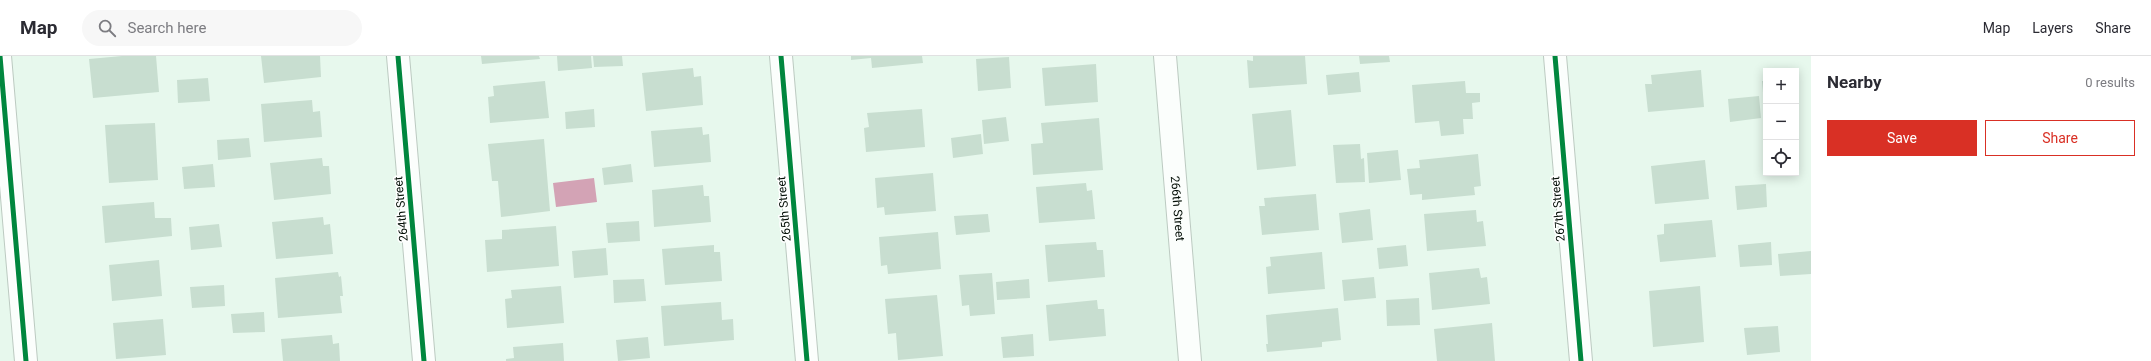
<!DOCTYPE html>
<meta charset="utf-8">
<style>
:root{--surface:#fff;--page:#f7f7f7;--text:#2b2b33;--muted:#7c7c81;--line:#e1e1e2;--accent:#d93025}
body{margin:0;font-family:Roboto,sans-serif;background:var(--page);color:var(--text)}
.controls{position:absolute;right:12px;top:12px;display:grid;overflow:hidden;border-radius:0px;box-shadow:0 2px 10px #0003}
.controls button{width:36px;height:36px;display:grid;place-items:center;padding:0;border:0;border-bottom:1px solid var(--line);background:var(--surface);color:var(--text);font:20px sans-serif}
.list{margin:0;padding:0;list-style:none}
h2{display:flex;justify-content:space-between;align-items:center;height:52px;margin:0;padding:0 16px;font-size:17px}
h2 small{font-size:13px;font-weight:400;color:var(--muted)}
.actions{display:flex;gap:8px;padding:12px 16px}
.actions a{flex:1;padding:9px 0;border:1px solid var(--accent);border-radius:0px;text-align:center;font-size:14px;color:var(--accent)}
.actions .main{background:var(--accent);color:#fff}
.icon{flex:none;width:22px;height:22px;fill:none;stroke:currentColor;stroke-width:2;stroke-linecap:round;stroke-linejoin:round}
.map{position:relative;flex:none;width:1811px;height:305px;overflow:hidden}
header{display:flex;align-items:center;gap:24px;box-sizing:border-box;height:56px;padding:0 20px;background:var(--surface);border-bottom:1px solid var(--line)}
header strong{font-size:19px}
nav{display:flex;gap:22px;margin-inline-start:auto;font-size:14px}
.search{width:280px;height:36px;background:var(--page);display:flex;align-items:center;gap:10px;box-sizing:border-box;padding:0 14px;border-radius:22px;color:var(--muted);font-size:15px}
main{display:flex}
aside{flex:1;background:var(--surface)}
.map>svg:first-child{display:block}
.water{fill:#d3a3b5}
.building{fill:#c8ded0}
.lines{fill:none;stroke-linecap:round;stroke-linejoin:round}
.street-casing{stroke:#bccac1;stroke-width:24}
.street{stroke:#fbfefc;stroke-width:22}
.cycleway-casing{stroke:#fff;stroke-width:8}
.cycleway{stroke:#00873e;stroke-width:5}
.labels{text-anchor:middle;dominant-baseline:central;stroke-width:3;stroke-linejoin:round;paint-order:stroke}
.street-label{font-size:12px;fill:#051008;stroke:#fff}
</style>
<header>
<strong>Map</strong>
<div class="search"><svg class="icon" aria-label="search" viewBox="0 0 24 24"><circle cx="10" cy="10" r="6"/><path d="M15 15l6 6"/></svg>Search here</div>
<nav><a>Map</a><a>Layers</a><a>Share</a></nav>
</header>
<main>
<div class="map">
<svg width="1811" height="305" viewBox="0 0 1811 305">
<rect width="100%" height="100%" fill="#e7f8ed"/>
<path class="water" d="M594 122 597 146 556 151 553 127Z"/>
<path class="building" d="M122 0H156L159 36 93 42 89 3Z
M261 0H320L321 21 264 27Z
M481 0H539L540 3 482 8Z
M557 0H591L592 12 558 15Z
M593 0H622L623 10 594 11Z
M851 0H922L923 7 872 12 871 2 851 4Z
M1253 0H1305L1307 28 1249 32 1247 4 1253 5Z
M1359 0H1389L1390 6 1360 8Z
M1009 1 1011 32 978 35 976 3Z
M1096 8 1098 46 1045 50 1042 12Z
M693 12 694 21 701 20 703 49 646 55 642 17Z
M1701 14 1704 51 1648 56 1645 28H1652L1651 19Z
M1359 16 1361 36 1328 39 1326 19Z
M208 22 210 45 178 47 177 24Z
M545 25 549 62 490 67 488 41 494 40 493 30Z
M1465 25 1466 37H1480V46L1472 47 1473 63H1463L1464 78 1441 80 1439 65 1415 67 1412 29Z
M1762 25H1766V47L1764 48Z
M1759 40 1761 62 1730 66 1728 43Z
M312 44 313 56 320 55 322 81 264 86 261 48Z
M594 53 595 71 566 73 565 56Z
M922 53 925 91 866 96 864 72 869 71 867 57Z
M1291 54 1296 110 1257 114 1252 58Z
M1006 61 1009 85 984 88 982 64Z
M1099 62 1103 114 1033 119 1031 88 1043 87 1041 67Z
M155 67 158 124 109 127 105 69Z
M702 71 703 79 709 78 711 106 654 111 651 75Z
M981 78 983 98 953 102 951 82Z
M249 82 251 101 218 104 217 84Z
M544 83 550 155 501 161 498 125H492L488 88Z
M1360 88 1361 103 1364 102 1365 126 1336 127 1333 89Z
M1398 94 1401 124 1369 127 1367 97Z
M1478 98 1481 130 1474 131 1475 139 1422 144V138L1410 139 1407 113 1420 112 1419 104Z
M322 102 323 110H329L331 138 274 144 270 107Z
M1705 104 1709 143 1655 148 1651 110Z
M213 108 215 131 184 133 182 111Z
M631 108 633 126 604 129 602 112Z
M933 117 936 155 885 159 884 151 877 152 875 122Z
M1086 127 1087 135 1092 134 1095 163 1039 167 1036 131Z
M1766 128 1767 151 1737 154 1735 130Z
M703 129 704 140H709L711 166 654 171 652 134Z
M1316 138 1319 174 1262 179 1259 150H1265L1264 142Z
M154 146 155 162H171L172 180 105 187 102 150Z
M1370 153 1373 184 1342 187 1339 157Z
M1476 154 1477 166 1483 165 1486 190 1427 195 1424 158Z
M988 158 990 176 956 179 954 160Z
M323 161 324 169 330 168 333 198 276 203 272 166Z
M1712 164 1716 201 1660 206 1657 179 1664 178V168Z
M639 165 640 185 608 187 606 167Z
M219 168 222 191 191 194 189 171Z
M556 170 559 210 487 216 485 184 502 183V174Z
M938 176 941 213 888 218 887 209 881 210 879 181Z
M1096 186 1097 194H1103L1105 221 1048 226 1045 189Z
M1771 186 1772 209 1740 211 1738 189Z
M714 189V196H720L722 225 665 229 662 193Z
M1406 189 1408 210 1379 213 1377 192Z
M606 192 608 219 574 222 572 195Z
M1811 195V218L1780 220 1778 198Z
M1322 196 1325 233 1268 238 1266 211 1271 210 1270 201Z
M159 204 162 240 112 245 109 209Z
M1479 212 1481 222 1487 221 1490 248 1432 254 1429 217Z
M338 216 339 221 341 220 343 240H340L342 257 278 262 275 222Z
M992 217 995 258 970 260 969 249 962 250 959 219Z
M1374 221 1376 242 1344 245 1342 224Z
M644 223 646 245 614 247 613 224Z
M1029 223 1030 242 997 244 996 226Z
M224 229 225 250 192 252 190 231Z
M561 230 564 267 507 272 505 243 512 242 511 234Z
M1700 230 1704 286 1653 291 1649 235Z
M937 239 943 300 898 304 896 277 888 278 885 243Z
M1419 242 1420 269 1387 270 1386 244Z
M1097 244 1098 253H1104L1106 280 1049 285 1046 249Z
M721 246 722 264 733 263 734 284 664 290 661 250Z
M1338 252 1341 284 1322 286V291L1267 296 1266 288H1268L1266 259Z
M264 256 265 276 233 277 231 258Z
M163 263 166 299 116 303 113 267Z
M1492 267 1495 305H1437L1434 273Z
M1778 270 1780 296 1747 299 1744 272Z
M1033 278 1034 300 1003 302 1001 281Z
M332 279 333 288 339 287 340 305H283L281 283Z
M648 281 650 302 618 305 616 284Z
M563 287 564 305H506V303L514 302 513 291Z"/>
<g class="lines">
<g class="street-casing">
<g id="street">
<path d="M0 0 26 305"/>
<path d="M398 0 424 305"/>
<path d="M781 0 807 305"/>
<path id="s1" d="M1165 0 1190 305"/>
<path d="M1555 0 1581 305"/>
</g>
</g>
<use href="#street" class="street"/>
<g class="cycleway-casing">
<path id="cycleway" d="M0 0 26 305
M398 0 424 305
M781 0 807 305
M1555 0 1581 305"/>
</g>
<use href="#cycleway" class="cycleway"/>
</g>
<g class="labels">
<g class="street-label">
<text stroke="none"><textPath href="#s1" startOffset="153">266th Street</textPath></text>
<text transform="translate(401 153) rotate(-95)">264th Street</text>
<text transform="translate(784 153) rotate(-95)">265th Street</text>
<text transform="translate(1558 153) rotate(-95)">267th Street</text>
</g>
</g>
</svg>
<div class="controls">
<button>+</button>
<button>−</button>
<button><svg class="icon" aria-label="locate" viewBox="0 0 24 24"><circle cx="12" cy="12" r="6"/><path d="M12 2v4M12 18v4M2 12h4M18 12h4"/></svg></button>
</div>
</div>
<aside>
<h2>Nearby<small>0 results</small></h2>
<ul class="list">
</ul>
<div class="actions"><a class="main">Save</a><a>Share</a></div>
</aside>
</main>
